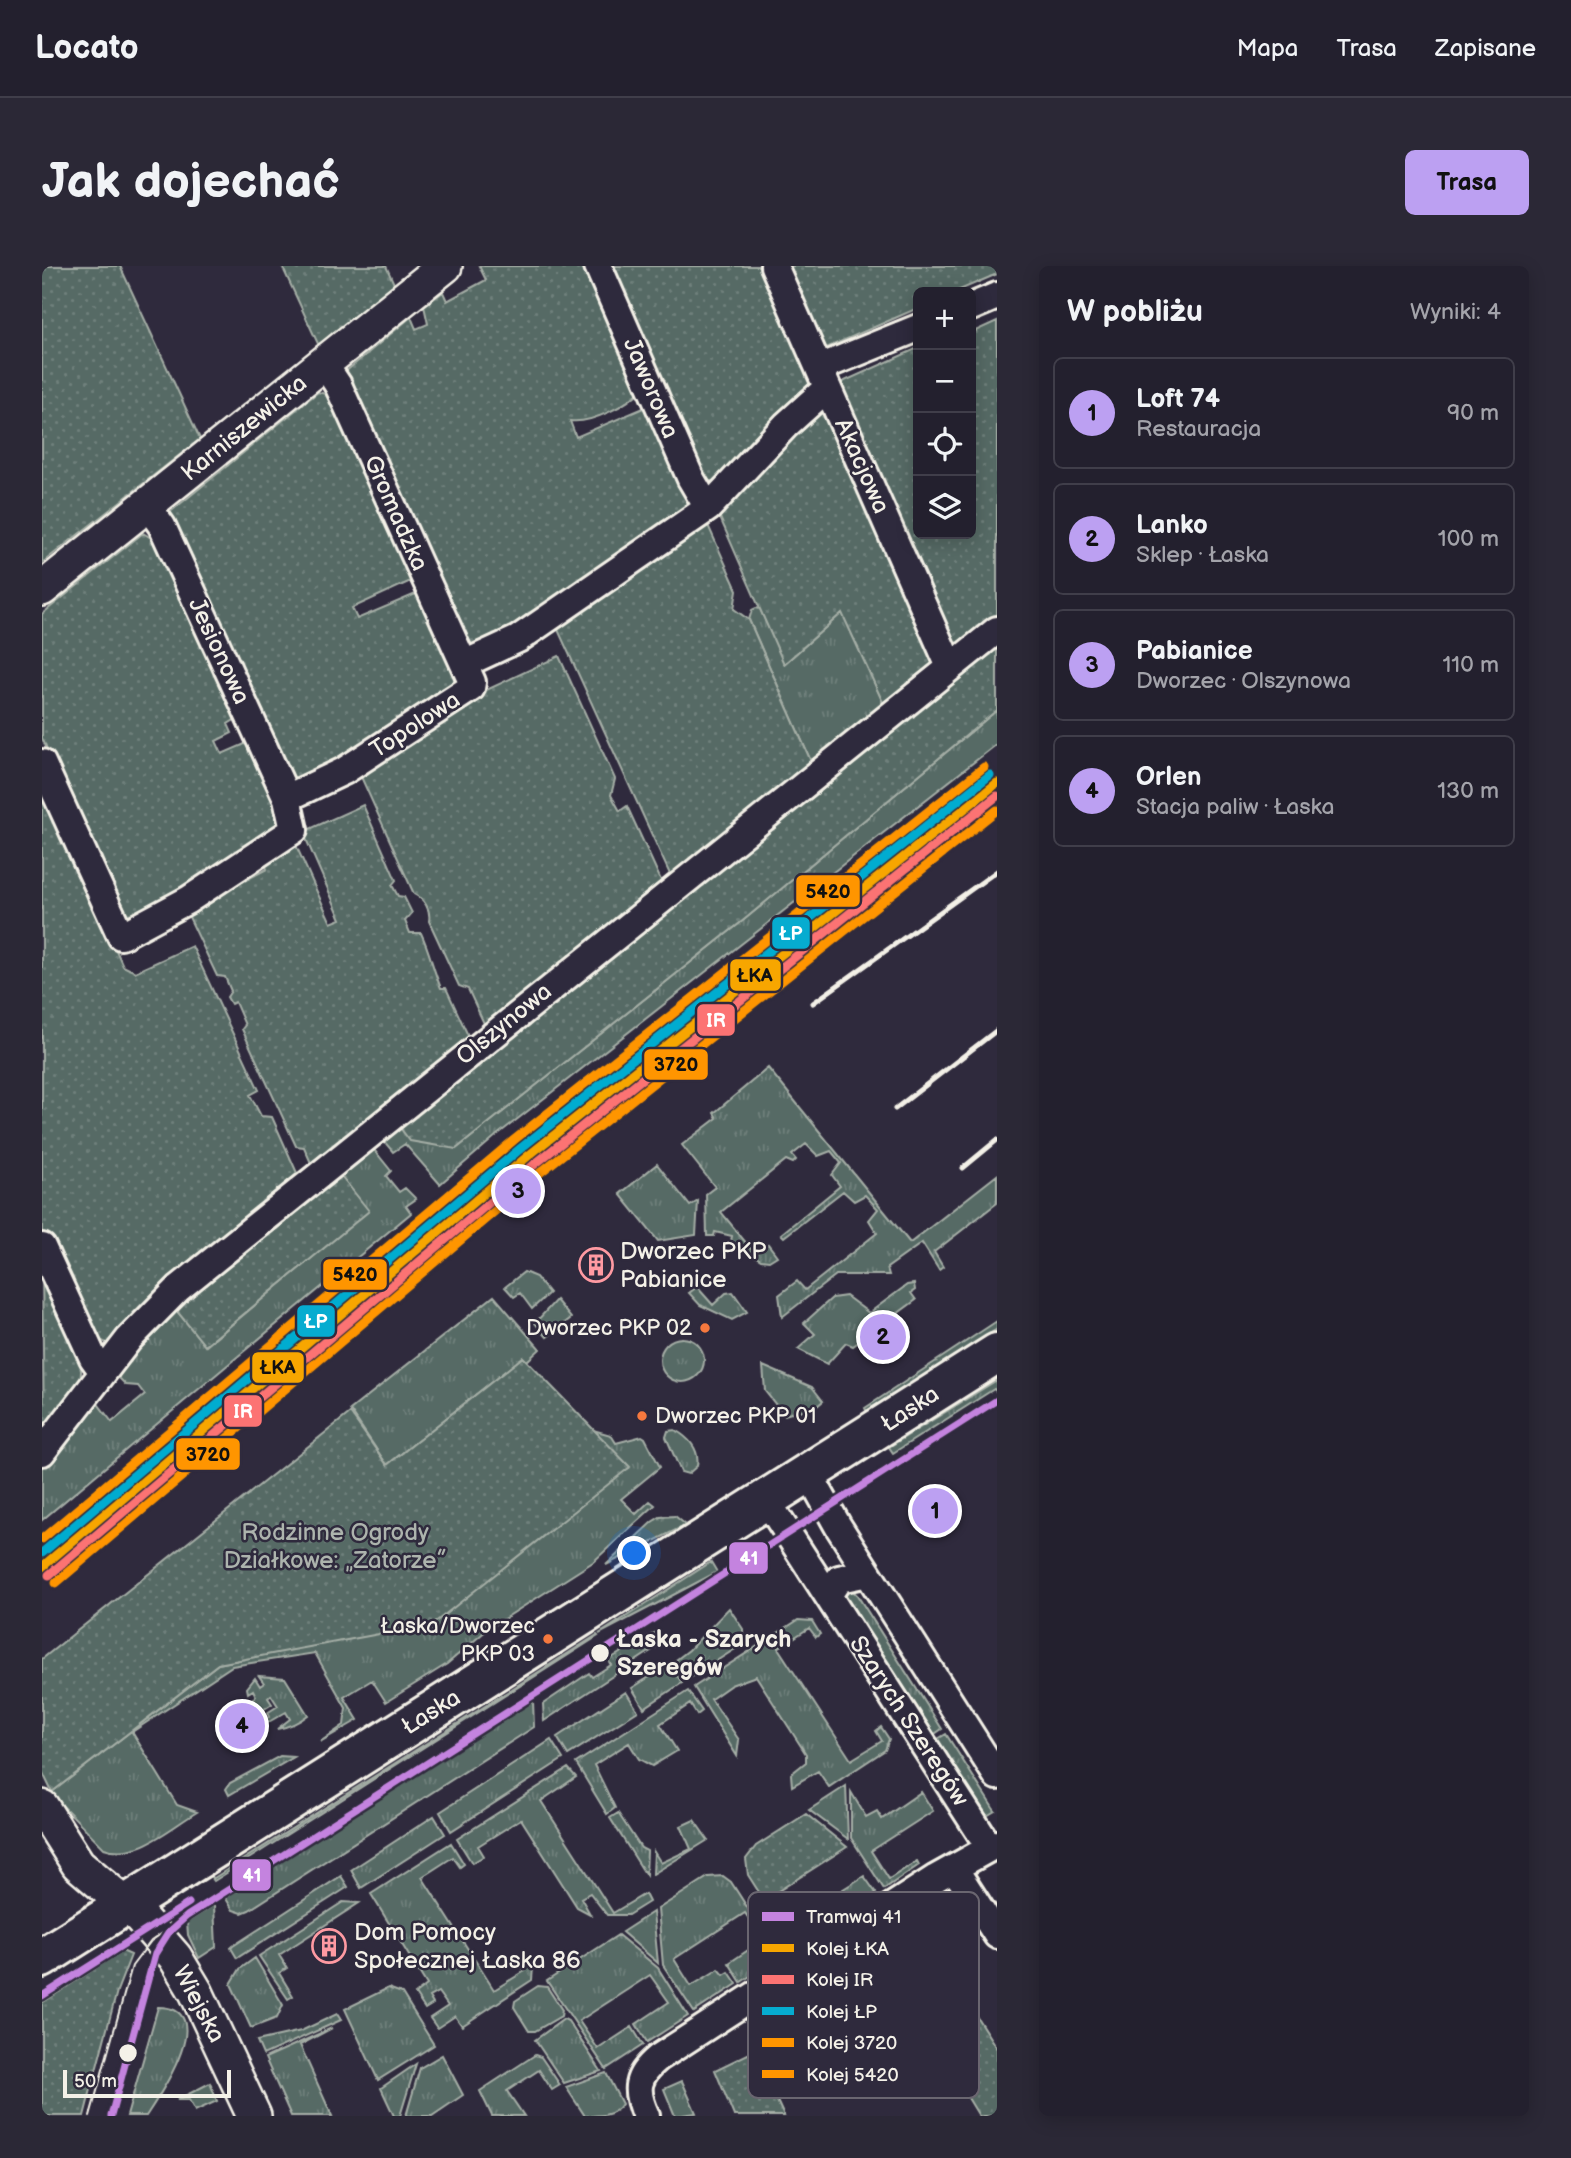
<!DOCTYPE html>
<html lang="pl">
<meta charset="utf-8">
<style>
:root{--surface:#23202e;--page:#2b2836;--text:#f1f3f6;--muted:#a3a3aa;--line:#403e4a;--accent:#bca0f2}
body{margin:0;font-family:"Balsamiq Sans",sans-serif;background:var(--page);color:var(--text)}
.controls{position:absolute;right:21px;top:21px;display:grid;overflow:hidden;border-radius:10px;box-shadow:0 4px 18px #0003}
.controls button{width:63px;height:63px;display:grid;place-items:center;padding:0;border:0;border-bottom:2px solid var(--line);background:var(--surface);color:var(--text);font:35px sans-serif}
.scale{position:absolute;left:21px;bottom:18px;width:168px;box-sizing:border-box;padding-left:7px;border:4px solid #f4f1e8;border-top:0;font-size:19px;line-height:24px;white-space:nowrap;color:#f4f1e8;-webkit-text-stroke:5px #2f2a3d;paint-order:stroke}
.you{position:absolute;left:593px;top:1288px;width:24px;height:24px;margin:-18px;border:5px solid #fff;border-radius:50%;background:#1a73e8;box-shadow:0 0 0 10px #1a73e833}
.badge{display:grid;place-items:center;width:46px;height:46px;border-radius:50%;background:var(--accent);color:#111;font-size:23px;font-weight:700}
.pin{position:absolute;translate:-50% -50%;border:4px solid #fff;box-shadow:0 2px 7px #0006}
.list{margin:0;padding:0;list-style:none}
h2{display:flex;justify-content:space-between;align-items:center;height:91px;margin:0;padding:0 28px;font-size:30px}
h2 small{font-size:23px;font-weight:400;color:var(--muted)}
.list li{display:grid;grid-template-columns:46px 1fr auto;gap:21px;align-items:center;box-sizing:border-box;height:112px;margin:0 14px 14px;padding:0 14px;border:2px solid var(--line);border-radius:10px}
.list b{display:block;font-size:26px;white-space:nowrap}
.list p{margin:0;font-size:23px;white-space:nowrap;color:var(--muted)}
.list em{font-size:23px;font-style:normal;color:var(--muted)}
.icon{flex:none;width:38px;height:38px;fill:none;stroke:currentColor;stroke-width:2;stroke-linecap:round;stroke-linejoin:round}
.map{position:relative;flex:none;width:955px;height:1850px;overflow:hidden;border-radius:10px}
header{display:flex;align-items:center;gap:42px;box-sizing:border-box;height:98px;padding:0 35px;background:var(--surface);border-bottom:2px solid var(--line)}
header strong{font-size:33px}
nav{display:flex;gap:38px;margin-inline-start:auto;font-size:24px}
.intro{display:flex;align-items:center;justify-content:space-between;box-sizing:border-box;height:168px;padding:0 42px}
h1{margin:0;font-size:49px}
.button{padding:18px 32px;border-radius:10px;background:var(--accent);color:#111;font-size:24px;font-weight:700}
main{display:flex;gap:42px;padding:0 42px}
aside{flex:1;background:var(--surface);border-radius:10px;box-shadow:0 4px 18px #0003}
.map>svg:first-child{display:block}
.grass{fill:url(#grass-tufts);stroke:#a5aea6;stroke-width:2}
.park{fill:url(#park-dots);stroke:#a5aea6;stroke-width:2}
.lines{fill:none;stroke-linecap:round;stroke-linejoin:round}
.minor-casing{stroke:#f4f1e8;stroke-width:32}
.tertiary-casing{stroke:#f4f1e8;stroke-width:38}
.secondary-casing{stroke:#f4f1e8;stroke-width:44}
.minor{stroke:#2f2a3d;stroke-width:26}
.tertiary{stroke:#2f2a3d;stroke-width:33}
.secondary{stroke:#2f2a3d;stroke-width:38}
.tram{stroke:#f4f1e8;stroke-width:2}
.rail{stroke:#f4f1e8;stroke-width:5}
.rail-1-casing{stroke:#2f2a3d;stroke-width:14}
.rail-2-casing{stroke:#2f2a3d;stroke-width:14}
.rail-3-casing{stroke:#2f2a3d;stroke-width:14}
.rail-4-casing{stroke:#2f2a3d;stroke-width:14}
.rail-5-casing{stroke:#2f2a3d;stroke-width:14}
.rail-1{stroke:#f7a600;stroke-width:9}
.rail-2{stroke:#fc7373;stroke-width:9}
.rail-3{stroke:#06acd0;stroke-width:9}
.rail-4{stroke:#ff9500;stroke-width:9}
.rail-5{stroke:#ff9500;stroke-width:9}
.tram-1-casing{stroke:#2f2a3d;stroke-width:12}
.tram-1{stroke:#c483df;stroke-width:7}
.bus-dot{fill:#f6793e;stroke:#2f2a3d;stroke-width:2.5}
.stop-dot{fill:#f4f1e8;stroke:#2f2a3d;stroke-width:2.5}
.labels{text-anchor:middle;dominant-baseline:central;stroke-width:5;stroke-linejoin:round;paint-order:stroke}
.bus-label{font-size:22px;fill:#f4f1e8;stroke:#2f2a3d;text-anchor:end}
.street-label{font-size:24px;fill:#f4f1e8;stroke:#2f2a3d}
.poi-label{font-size:24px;fill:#f4f1e8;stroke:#2f2a3d;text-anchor:start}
.park-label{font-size:24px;fill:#adb4ad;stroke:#2f2a3d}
.stop-label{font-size:24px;font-weight:bold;fill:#f4f1e8;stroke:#2f2a3d;text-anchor:start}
.key{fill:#2f2a3d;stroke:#6a6670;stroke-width:2}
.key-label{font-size:19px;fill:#f4f1e8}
.line-badge{stroke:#2f2a3d;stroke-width:2.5}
.badge-label{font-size:19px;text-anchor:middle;font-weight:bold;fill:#fff}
.pale-badge-label{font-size:19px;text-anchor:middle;font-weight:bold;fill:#111}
</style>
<header>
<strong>Locato</strong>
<nav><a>Mapa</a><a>Trasa</a><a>Zapisane</a></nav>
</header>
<div class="intro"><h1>Jak dojechać</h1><a class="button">Trasa</a></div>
<main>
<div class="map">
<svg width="955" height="1850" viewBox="0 0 955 1850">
<defs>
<pattern id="grass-tufts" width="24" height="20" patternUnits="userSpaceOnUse" patternTransform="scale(1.75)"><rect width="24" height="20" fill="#566a65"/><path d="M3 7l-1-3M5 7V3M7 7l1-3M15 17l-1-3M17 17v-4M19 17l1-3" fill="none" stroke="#6f807b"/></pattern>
<pattern id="park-dots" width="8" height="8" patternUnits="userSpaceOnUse" patternTransform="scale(1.75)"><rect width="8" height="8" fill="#566a65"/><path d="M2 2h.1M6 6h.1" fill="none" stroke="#6f807b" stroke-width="1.8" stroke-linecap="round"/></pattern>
</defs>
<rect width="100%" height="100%" fill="#2f2a3d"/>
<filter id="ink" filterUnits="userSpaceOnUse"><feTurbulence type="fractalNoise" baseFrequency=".0143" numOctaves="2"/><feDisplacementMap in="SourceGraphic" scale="14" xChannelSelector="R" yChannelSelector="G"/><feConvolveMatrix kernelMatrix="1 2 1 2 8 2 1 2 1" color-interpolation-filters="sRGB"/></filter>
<g filter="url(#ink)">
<path class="grass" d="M714 342 718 343 743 397 801 346 844 443 771 500 707 354 710 344Z
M955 444V478L455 869 398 918 363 878 351 886 335 867 353 855 414 883 703 653Z
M726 802 868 977 955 909V937L892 986 901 1001 897 1004 880 977 845 1002 847 1009H794L740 1051 737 1029 755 1015 763 1024 835 967 827 954 836 943 823 929 812 935 801 925 742 971 739 968 798 920 790 909 799 897 789 885 776 890 764 878 750 889 754 894 751 897 744 894 679 946 713 988 726 978 735 990 727 995 719 994 689 975 690 970 673 966 672 970H665L664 928 673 921 640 879 675 852 672 847Z
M325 875 349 905 344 910 357 926 363 922 374 933 364 940 369 947C246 1049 122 1151 0 1254V1196L50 1130 70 1156 103 1129 96 1120 84 1119 75 1110 130 1039 164 1080 326 945 292 901Z
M615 898 648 940 656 935 654 969 616 975 578 928Z
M482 1006 494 1011 507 1027 490 1043 478 1027 472 1031 463 1021Z
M872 1018 873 1024 869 1027 874 1034 811 1080 804 1077 785 1098 756 1083 773 1068 762 1057 790 1032 804 1030 827 1047 865 1019Z
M655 1021 671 1039 684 1027 691 1026 705 1046 690 1054 658 1039 647 1027Z
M452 1030 498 1083 485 1095 481 1091 345 1199 308 1144Z
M514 1034 529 1052 505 1071 493 1057Z
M955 1055V1063L825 1146 823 1142Z
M618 1094a22 22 0 1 1 44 0a22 22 0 1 1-44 0Z
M721 1100 770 1121 781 1135 775 1140 742 1149 723 1125Z
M955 1114V1126L952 1123 851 1187 847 1181Z
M551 1164 569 1169 574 1177 600 1170 603 1172 618 1201 579 1233 594 1248 608 1235 613 1239 551 1296 446 1363 405 1398 344 1436 330 1414 302 1431 316 1454 278 1476 302 1459 304 1442 273 1387 190 1400 90 1466 135 1539 155 1546C128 1562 95 1594 62 1582L15 1534 10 1526 176 1398 277 1378 587 1202Z
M633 1164C647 1172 658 1183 655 1200L646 1208 639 1206 624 1171 626 1165Z
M633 1250 644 1259 564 1299 610 1256 618 1251Z
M669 1296 675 1306 557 1368Z
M804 1318 815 1329 900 1463 891 1469 801 1329Z
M687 1342 701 1363V1378L646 1413 634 1394 647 1384Z
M756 1354 770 1355 778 1368 774 1371 767 1362 736 1382 809 1494 840 1475 834 1465 839 1461 847 1473 843 1484 787 1521 776 1505 750 1520 749 1508 764 1496V1488L714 1410 689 1419 669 1433 697 1474 695 1490 652 1421Z
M614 1366 621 1377 502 1455 501 1438 547 1407 550 1411 569 1399 566 1394Z
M555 1369 556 1370 172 1615 169 1611 172 1612Z
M628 1398 640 1417 602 1442 590 1422Z
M217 1410 243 1412 266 1449C256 1457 247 1461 235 1463L248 1453 244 1446 223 1458 221 1455 227 1451 225 1447 236 1440 229 1429 226 1432 230 1438 216 1447 209 1435 214 1430 211 1424 206 1427 205 1422 213 1412 218 1420 222 1417Z
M646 1425 660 1445 655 1449 648 1438 618 1458 635 1485 610 1500 597 1493 587 1477 552 1499 573 1542 565 1548 534 1497Z
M584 1426 596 1445 526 1489 515 1471Z
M491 1435 492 1461 207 1644 200 1647 191 1644 183 1631Z
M904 1468 951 1542 953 1545 943 1551 894 1474Z
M509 1474 521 1493 409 1565 398 1546Z
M238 1490 252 1491 187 1529 184 1523 188 1517Z
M526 1502 534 1511 499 1535 571 1647 603 1628 607 1636 586 1649H565L548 1627 539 1632 548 1648 535 1641 479 1553 436 1580 442 1590 430 1597 415 1573Z
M804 1520 806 1573 767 1544Z
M809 1526 824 1551 835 1545 840 1553 879 1526 891 1545 829 1585 847 1613 875 1595 877 1599 842 1623 809 1572Z
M576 1547 599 1582 605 1585 604 1609 568 1552Z
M392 1550 403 1568 319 1622 309 1604Z
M652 1554 666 1574 611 1608 612 1586 619 1597 649 1583 639 1560Z
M409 1577 422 1598 418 1601 411 1591 380 1611 452 1724 483 1705 476 1693 483 1689 491 1701 490 1714 420 1760 413 1750 395 1762 388 1752 406 1740 396 1726 387 1731 391 1738 383 1743 373 1728 385 1719 329 1628Z
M299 1610 306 1621 195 1692 189 1682 191 1680Z
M681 1610 689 1616 737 1691 699 1716 687 1697 721 1674 703 1647 632 1693 649 1720 677 1703 682 1709 687 1706 695 1718 652 1746 621 1699 616 1643 666 1611Z
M822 1610 834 1627 794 1654 782 1635Z
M301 1636 317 1637 237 1689 245 1702 237 1707 251 1730 246 1733 217 1690Z
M172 1639 174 1681 157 1692 146 1669 145 1656Z
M611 1646 616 1697 580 1666Z
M576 1669 616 1702 646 1750 605 1776 594 1758 627 1736 608 1709 537 1755 556 1783 590 1761 601 1779 564 1803 505 1715Z
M213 1692 241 1739 235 1752 209 1762 189 1718 198 1703Z
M496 1720 505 1721 520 1744 519 1750 493 1765H487L472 1741 473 1735Z
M346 1722 360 1727 392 1779 336 1814 303 1743Z
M116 1741C178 1741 118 1829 104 1850H85Z
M295 1748 299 1754 221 1789 215 1775 259 1765Z
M522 1753 526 1755 559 1805 522 1817 493 1774Z
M290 1762 258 1779 290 1850H249L223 1792Z
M400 1789 421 1829 390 1850H364L378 1802Z
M493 1789 499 1791 518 1819 510 1824 497 1804 465 1825 482 1850H450L438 1825Z
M374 1798 358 1850H352L339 1822Z
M564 1807 580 1838C573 1850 557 1850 543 1850L524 1821Z
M640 1815 654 1847 633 1850 622 1823Z
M168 1817 175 1835 153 1845 147 1834H135Z"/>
<path class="park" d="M0 0H78L158 173 0 297Z
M240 0H344L353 20 277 80Z
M437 0H544L600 123C586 139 549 158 528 155L534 171 606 140 652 244 556 300V309L502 345 427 380 303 106 369 51 374 63 386 58 382 40 401 26 405 35 444 14Z
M566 0H719L772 122 678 215H662Z
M744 0H955V8L913 26H876V42L782 83Z
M955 55V354L913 383 796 118 876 82V268H929V67Z
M276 126 287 129 371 314 310 342 315 353 376 327 420 422 383 445 372 443 359 451 363 458 262 514 247 510 127 247Z
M781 142 894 398 844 443 800 347 742 398 675 245 729 184Z
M658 257 666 259 695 324 692 343 707 354 771 500 631 615 512 355 581 317 578 309Z
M101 267 114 275 194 453 186 458 190 467 174 475 180 488 205 477 242 557 131 626 135 635 85 660 0 472V348Z
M955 374V444L703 653 414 883 368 875 353 855Z
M517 390 573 513 569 529 578 545 585 540 622 621 445 764 426 723 417 720 387 655C389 643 382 633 372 628L315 502 436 428Z
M0 517 81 700 93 706 150 680 217 824 208 829 219 850 230 851 255 907 254 917 144 999V1004L64 1085 65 1077 51 1071 7 968 0 966Z
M321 539 354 614 350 619 356 630 362 631 370 647 363 655 368 667H379C388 686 391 704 399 722H404L429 776 272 904 262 881 254 880 200 763 203 759 193 736 189 738 185 731 189 725 183 711 175 710 147 651 150 642 225 603 221 593 253 577 289 657 299 653 261 566Z
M292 901 327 945 163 1080 130 1039Z
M0 998C12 1027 48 1089 37 1118 30 1135 13 1153 2 1168Z
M481 1091 588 1201 391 1358 176 1398 10 1526 0 1505V1393L308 1147 345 1199Z
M764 1548 805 1581 722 1634 706 1609 704 1593 714 1580Z
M883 1669 955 1783V1850H937L852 1710 871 1698 862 1684Z
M80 1685 89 1689 75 1725 42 1850H0V1737Z
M712 1785 742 1850H692L673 1804Z"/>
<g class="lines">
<g class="minor-casing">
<path id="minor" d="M556 0 649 213 666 242
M732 0 908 401
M929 41 955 30
M777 102 876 62
M105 239 120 260 245 532
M422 398 476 373 666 242 744 159 785 122
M0 497 79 670 146 634 252 564 245 532 302 505 429 422 430 416 296 119 282 98
M0 981 51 1092 61 1106
M0 1186 87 1073 137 1022 955 364
M767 1208 796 1260 955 1510
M725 1235 948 1582
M786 1329 797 1313 826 1307
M912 1602 955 1669
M604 1850C592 1824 594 1810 616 1792L894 1612 955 1578"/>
</g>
<g class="tertiary-casing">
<path id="tertiary" d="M0 323 403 0
M0 1541 36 1598 98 1651 133 1691 154 1726 212 1850"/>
</g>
<g class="secondary-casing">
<path id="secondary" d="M0 1692 955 1087"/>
</g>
<use href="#minor" class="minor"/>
<use href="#tertiary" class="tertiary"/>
<use href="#secondary" class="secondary"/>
<path class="tram" d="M48 1850 90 1700 109 1675 145 1650"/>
<path class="rail" d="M771 737 955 605
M853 843 955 764
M921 902 955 874"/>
<g class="rail-1-casing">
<path id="rail-1" d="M0 1301 486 890 955 517"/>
</g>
<g class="rail-2-casing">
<path id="rail-2" d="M7 1309 493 898 955 530"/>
</g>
<g class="rail-3-casing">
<path id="rail-3" d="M0 1287 479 882 948 509"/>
</g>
<g class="rail-4-casing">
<path id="rail-4" d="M14 1317 499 906 955 544"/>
</g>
<g class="rail-5-casing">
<path id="rail-5" d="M0 1273 472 874 942 501"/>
</g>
<use href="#rail-1" class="rail-1"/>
<use href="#rail-2" class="rail-2"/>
<use href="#rail-3" class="rail-3"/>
<use href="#rail-4" class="rail-4"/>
<use href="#rail-5" class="rail-5"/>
<g class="tram-1-casing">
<path id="tram-1" d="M0 1730 147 1637
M69 1850 113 1688 127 1666 145 1650 955 1134"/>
</g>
<use href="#tram-1" class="tram-1"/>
</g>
</g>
<defs>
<g id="building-ring" transform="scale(1.75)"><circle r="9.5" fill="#2f2a3d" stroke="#ff9aa2" stroke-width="1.5"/><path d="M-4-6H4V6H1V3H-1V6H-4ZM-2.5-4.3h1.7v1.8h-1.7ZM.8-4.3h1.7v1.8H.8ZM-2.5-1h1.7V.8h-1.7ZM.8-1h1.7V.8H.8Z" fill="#ff9aa2"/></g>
</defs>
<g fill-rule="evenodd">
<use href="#building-ring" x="554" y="999"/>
<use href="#building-ring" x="287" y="1680"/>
</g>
<g class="bus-dot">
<circle cx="663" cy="1062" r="6"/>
<circle cx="600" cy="1150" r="6"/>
<circle cx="506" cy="1373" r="6"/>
</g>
<g class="stop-dot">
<circle cx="558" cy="1387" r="10"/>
<circle cx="86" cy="1787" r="10"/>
</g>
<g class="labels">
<g class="bus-label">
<text x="650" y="1062">Dworzec PKP 02</text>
<text x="613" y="1150" text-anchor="start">Dworzec PKP 01</text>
<text x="493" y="1360">Łaska/Dworzec<tspan x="493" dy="28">PKP 03</tspan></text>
</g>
<g class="street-label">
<text transform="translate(609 122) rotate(67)">Jaworowa</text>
<text transform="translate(202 162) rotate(-39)">Karniszewicka</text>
<text transform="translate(820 200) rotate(66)">Akacjowa</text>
<text transform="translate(354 247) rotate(66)">Gromadzka</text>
<text transform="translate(177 385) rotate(65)">Jesionowa</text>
<text transform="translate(373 459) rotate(-33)">Topolowa</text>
<text transform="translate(462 758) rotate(-39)">Olszynowa</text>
<text transform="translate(868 1143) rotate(-33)">Łaska</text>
<text transform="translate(389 1446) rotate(-32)">Łaska</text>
<text transform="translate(867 1455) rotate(57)">Szarych Szeregów</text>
<text transform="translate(157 1738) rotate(62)">Wiejska</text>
</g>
<g class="poi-label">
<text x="578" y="985">Dworzec PKP<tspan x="578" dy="28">Pabianice</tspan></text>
<text x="312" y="1666">Dom Pomocy<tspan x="312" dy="28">Społecznej Łaska 86</tspan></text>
</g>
<g class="park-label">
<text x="293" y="1266">Rodzinne Ogrody<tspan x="293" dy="28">Działkowe: „Zatorze”</tspan></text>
</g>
<g class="stop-label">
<text x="575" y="1373">Łaska - Szarych<tspan x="575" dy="28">Szeregów</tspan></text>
</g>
</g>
<rect x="706" y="1626" width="231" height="206" rx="10" class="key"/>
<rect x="720" y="1646" width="32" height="9" fill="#c483df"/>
<rect x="720" y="1678" width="32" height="8" fill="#f7a600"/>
<rect x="720" y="1709" width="32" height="9" fill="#fc7373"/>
<rect x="720" y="1741" width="32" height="8" fill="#06acd0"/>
<rect x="720" y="1772" width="32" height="9" fill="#ff9500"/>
<rect x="720" y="1804" width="32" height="8" fill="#ff9500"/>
<g class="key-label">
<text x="764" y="1657">Tramwaj 41</text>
<text x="764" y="1689">Kolej ŁKA</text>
<text x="764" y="1720">Kolej IR</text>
<text x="764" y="1752">Kolej ŁP</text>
<text x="764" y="1783">Kolej 3720</text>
<text x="764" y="1815">Kolej 5420</text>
</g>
<g class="line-badge">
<rect x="753" y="608" width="66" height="34" rx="7" fill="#ff9500"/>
<rect x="729" y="650" width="40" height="34" rx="7" fill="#06acd0"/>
<rect x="687" y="692" width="53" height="34" rx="7" fill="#f7a600"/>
<rect x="654" y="737" width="40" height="34" rx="7" fill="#fc7373"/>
<rect x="601" y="782" width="66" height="33" rx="7" fill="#ff9500"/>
<rect x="280" y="992" width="66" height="33" rx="7" fill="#ff9500"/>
<rect x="254" y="1038" width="40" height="34" rx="7" fill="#06acd0"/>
<rect x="209" y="1085" width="54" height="33" rx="7" fill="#f7a600"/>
<rect x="181" y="1128" width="40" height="34" rx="7" fill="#fc7373"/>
<rect x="133" y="1171" width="66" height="34" rx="7" fill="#ff9500"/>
<rect x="686" y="1275" width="41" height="34" rx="7" fill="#c483df"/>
<rect x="189" y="1592" width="41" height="34" rx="7" fill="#c483df"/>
</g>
<g class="badge-label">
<text x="749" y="674">ŁP</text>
<text x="674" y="761">IR</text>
<text x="274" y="1062">ŁP</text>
<text x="201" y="1152">IR</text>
<text x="707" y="1299">41</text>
<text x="210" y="1616">41</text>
</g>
<g class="pale-badge-label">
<text x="786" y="632">5420</text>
<text x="713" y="716">ŁKA</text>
<text x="634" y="805">3720</text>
<text x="313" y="1015">5420</text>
<text x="236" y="1108">ŁKA</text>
<text x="166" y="1195">3720</text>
</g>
</svg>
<div class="controls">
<button>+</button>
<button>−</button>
<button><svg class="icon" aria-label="locate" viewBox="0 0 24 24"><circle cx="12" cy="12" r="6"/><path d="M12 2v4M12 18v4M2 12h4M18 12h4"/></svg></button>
<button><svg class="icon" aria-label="layers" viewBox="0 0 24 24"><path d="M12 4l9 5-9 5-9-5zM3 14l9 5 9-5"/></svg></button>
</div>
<div class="scale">50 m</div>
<div class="you"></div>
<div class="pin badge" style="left:893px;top:1245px">1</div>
<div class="pin badge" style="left:841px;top:1071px">2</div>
<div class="pin badge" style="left:476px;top:925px">3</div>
<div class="pin badge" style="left:200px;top:1460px">4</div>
</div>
<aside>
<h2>W pobliżu<small>Wyniki: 4</small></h2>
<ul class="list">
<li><span class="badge">1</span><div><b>Loft 74</b><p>Restauracja</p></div><em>90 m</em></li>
<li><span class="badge">2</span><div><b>Lanko</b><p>Sklep · Łaska</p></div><em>100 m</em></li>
<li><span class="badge">3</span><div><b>Pabianice</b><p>Dworzec · Olszynowa</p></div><em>110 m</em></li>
<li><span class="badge">4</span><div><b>Orlen</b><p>Stacja paliw · Łaska</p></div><em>130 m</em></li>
</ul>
</aside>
</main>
